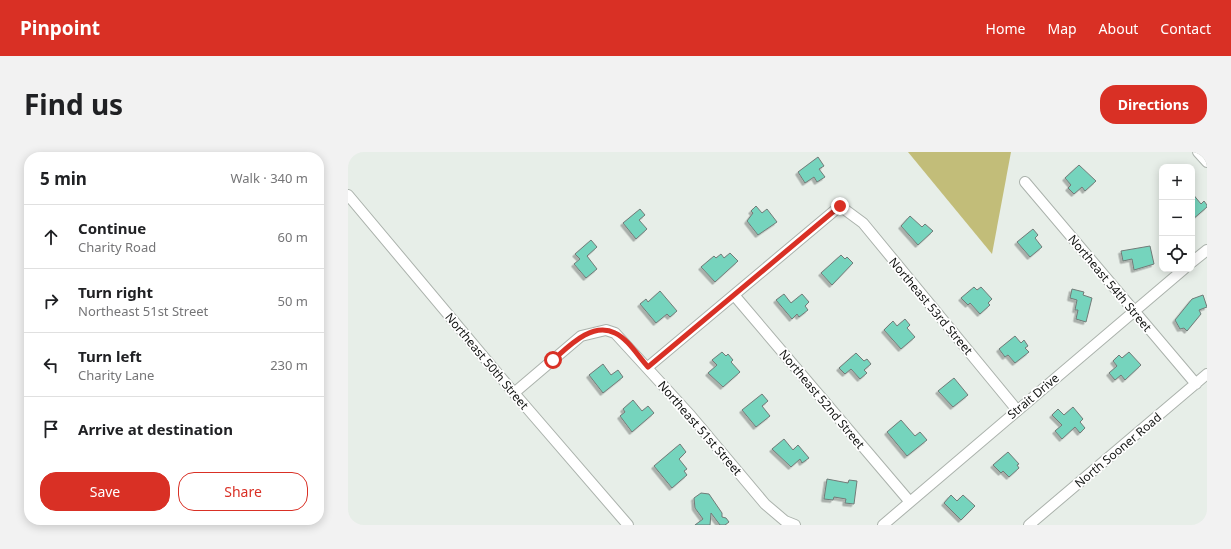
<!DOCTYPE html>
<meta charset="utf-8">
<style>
:root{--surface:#fff;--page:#f2f2f2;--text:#202124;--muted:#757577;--line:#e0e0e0;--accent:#d93025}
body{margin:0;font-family:"Noto Sans",sans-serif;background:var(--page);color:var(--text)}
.controls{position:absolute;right:12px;top:12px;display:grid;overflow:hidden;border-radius:8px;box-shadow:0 2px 10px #0003}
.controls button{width:36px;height:36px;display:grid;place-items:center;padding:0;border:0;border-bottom:1px solid var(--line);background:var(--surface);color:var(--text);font:20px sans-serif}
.stop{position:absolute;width:12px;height:12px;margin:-9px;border:3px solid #d93025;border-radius:50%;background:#fff}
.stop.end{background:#d93025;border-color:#fff;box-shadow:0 1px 4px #0008}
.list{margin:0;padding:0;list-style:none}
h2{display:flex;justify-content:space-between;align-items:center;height:52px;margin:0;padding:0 16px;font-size:17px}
h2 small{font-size:13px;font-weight:400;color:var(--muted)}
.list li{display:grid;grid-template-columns:26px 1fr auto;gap:12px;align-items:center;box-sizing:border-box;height:64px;padding:0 16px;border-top:1px solid var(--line)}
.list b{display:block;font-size:15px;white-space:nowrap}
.list p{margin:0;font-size:13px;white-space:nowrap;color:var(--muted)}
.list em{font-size:13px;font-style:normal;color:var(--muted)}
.actions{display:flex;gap:8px;padding:12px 16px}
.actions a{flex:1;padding:9px 0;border:1px solid var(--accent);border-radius:16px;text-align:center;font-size:14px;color:var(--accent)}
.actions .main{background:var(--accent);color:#fff}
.icon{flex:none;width:22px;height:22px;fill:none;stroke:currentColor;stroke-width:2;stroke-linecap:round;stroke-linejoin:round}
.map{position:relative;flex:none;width:859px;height:373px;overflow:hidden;border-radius:16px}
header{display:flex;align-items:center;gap:24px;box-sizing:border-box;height:56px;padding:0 20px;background:var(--accent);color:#fff}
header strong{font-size:19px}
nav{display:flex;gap:22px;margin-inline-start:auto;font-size:14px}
.intro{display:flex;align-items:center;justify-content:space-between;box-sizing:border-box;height:96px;padding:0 24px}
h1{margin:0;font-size:28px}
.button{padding:10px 18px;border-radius:16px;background:var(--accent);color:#fff;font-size:14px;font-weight:700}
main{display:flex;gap:24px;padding:0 24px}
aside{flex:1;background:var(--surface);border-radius:16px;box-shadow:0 2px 10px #0003}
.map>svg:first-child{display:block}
.green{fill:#c2bd79}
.building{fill:#75d4bd;stroke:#727b78;filter:url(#shadow)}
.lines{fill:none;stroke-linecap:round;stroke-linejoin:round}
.minor-casing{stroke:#abb2ac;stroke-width:12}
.minor{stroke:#fff;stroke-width:10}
.route{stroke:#d93025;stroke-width:5}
.labels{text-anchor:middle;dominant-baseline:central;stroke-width:3.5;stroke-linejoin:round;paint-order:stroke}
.street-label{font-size:12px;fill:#111311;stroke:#fff}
</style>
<header>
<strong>Pinpoint</strong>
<nav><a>Home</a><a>Map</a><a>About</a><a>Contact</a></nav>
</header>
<div class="intro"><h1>Find us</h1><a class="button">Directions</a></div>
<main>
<aside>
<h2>5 min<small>Walk · 340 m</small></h2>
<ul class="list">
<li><svg class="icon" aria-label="ahead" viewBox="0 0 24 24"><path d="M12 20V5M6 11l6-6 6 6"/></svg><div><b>Continue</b><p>Charity Road</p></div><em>60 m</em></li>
<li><svg class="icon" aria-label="right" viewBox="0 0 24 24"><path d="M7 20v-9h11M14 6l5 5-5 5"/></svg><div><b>Turn right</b><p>Northeast 51st Street</p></div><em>50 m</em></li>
<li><svg class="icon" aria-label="left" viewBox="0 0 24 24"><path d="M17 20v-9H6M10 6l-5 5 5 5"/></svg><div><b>Turn left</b><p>Charity Lane</p></div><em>230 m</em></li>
<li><svg class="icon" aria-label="arrive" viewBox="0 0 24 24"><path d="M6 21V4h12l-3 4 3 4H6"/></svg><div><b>Arrive at destination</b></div></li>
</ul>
<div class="actions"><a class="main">Save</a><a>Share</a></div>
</aside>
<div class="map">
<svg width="859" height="373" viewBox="0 0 859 373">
<defs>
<filter id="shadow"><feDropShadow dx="-2.5" dy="2.5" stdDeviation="0" flood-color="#0004"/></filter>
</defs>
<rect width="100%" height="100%" fill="#e7eee8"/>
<path class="green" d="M560 0H663L644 102Z"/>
<path class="building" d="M470 5 476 14 471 17 477 25 469 30 466 25 457 31 450 20Z
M731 13 748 29 737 39 734 35 726 42 720 36 723 33 717 26Z
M844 41 853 52 856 49 859 53V55L844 68Z
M408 54 414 61 419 57 429 70 410 83 399 69 405 61 403 59Z
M292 57 297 63 291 68 299 77 288 87 275 71Z
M562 64 574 75 577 72 585 79 570 93 553 74Z
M685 77 690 83 687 86 694 95 682 105 669 90Z
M243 88 249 95 239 104 249 117 238 126 226 112 232 107 227 102Z
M802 94 806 112 786 118 784 107 775 109 773 99Z
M382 101 390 109 367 130 353 115 366 104 368 106 373 102 376 106Z
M493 103 497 107 499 105 505 111 484 133 473 121Z
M626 135 629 138 633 135 644 147 640 151 642 153 632 162 622 151 620 153 613 146Z
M724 137 736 140 735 143 744 146 738 170 728 167 730 158H727L729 148 722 146Z
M312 139 329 159 322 165 319 162 308 171 292 152 298 147 300 150Z
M436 142 443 151 454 142 461 150 457 154 460 158 451 165 449 162 444 167 428 148Z
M855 143 859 155 851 158 853 162 839 179 836 176 832 177 827 168 844 147Z
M557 167 562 173 559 176 567 185 553 197 536 178 545 169 549 174Z
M667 184 673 191 676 188 680 194 677 196 681 200 667 211 660 203 657 205 651 197Z
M374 200 378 204 380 202 385 208 383 210 392 220 375 235 360 221 369 213 364 208Z
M781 200 793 213 777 228 773 223 767 228 761 221 769 214 765 209 771 203 774 206Z
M508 201 516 209 519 207 523 212 516 218 519 221 512 227 503 217 497 222 491 216Z
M255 212 263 223 270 218 275 225 255 241 241 223Z
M606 226 620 243 605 255 590 239Z
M414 242 420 249 414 254 422 264 408 275 394 258Z
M285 248 294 259 300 254 306 261 284 280 272 264 277 260 275 257Z
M725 255 735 267 732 270 737 276 732 281 727 275 714 287 707 279 714 273 704 263 710 257 716 263Z
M553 268 567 284 572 280 579 288 559 304 539 280Z
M436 287 445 298 450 293 461 306 454 311 452 307 443 315 424 297Z
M332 292 338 300 331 307 339 317 336 319 339 323 324 336 306 314Z
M660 300 671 312 669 313 671 316 661 325 655 319 653 321 645 313Z
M479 327 500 331 501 328 509 329 506 352 497 351 498 347 486 345 485 348 476 347Z
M353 341 361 342 374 361V365L378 366 381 370 377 373H372L363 361 362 373H347L355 367 347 356 346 346Z
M603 343 609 349 615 343 627 354 613 368 596 351Z"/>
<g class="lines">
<g class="minor-casing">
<path id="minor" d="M850 0 859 10
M677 30 848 232
M0 43 166 241 280 373
M844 110 859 98
M386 143 562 350
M300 215 492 54 515 71 669 258
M166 241 233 184 258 178 267 181 343 264 417 352 437 369 447 373
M535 373 836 117
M681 373 859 222"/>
</g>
<use href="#minor" class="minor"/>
</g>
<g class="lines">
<path class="route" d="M205 208C220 195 244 169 267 181 280 187 290 204 300 215L492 54"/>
</g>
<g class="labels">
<g class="street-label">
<text transform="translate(762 131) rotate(50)">Northeast 54th Street</text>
<text transform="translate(583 154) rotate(50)">Northeast 53rd Street</text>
<text transform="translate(139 209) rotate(50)">Northeast 50th Street</text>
<text transform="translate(685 244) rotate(-40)">Strait Drive</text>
<text transform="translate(474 247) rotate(50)">Northeast 52nd Street</text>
<text transform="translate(352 276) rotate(49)">Northeast 51st Street</text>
<text transform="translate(770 298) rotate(-40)">North Sooner Road</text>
</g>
</g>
</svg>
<div class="controls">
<button>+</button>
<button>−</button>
<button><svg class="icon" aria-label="locate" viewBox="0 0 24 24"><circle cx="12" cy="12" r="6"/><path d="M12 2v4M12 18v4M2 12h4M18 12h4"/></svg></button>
</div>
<div class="stop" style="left:205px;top:208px"></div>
<div class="stop end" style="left:492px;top:54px"></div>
</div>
</main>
